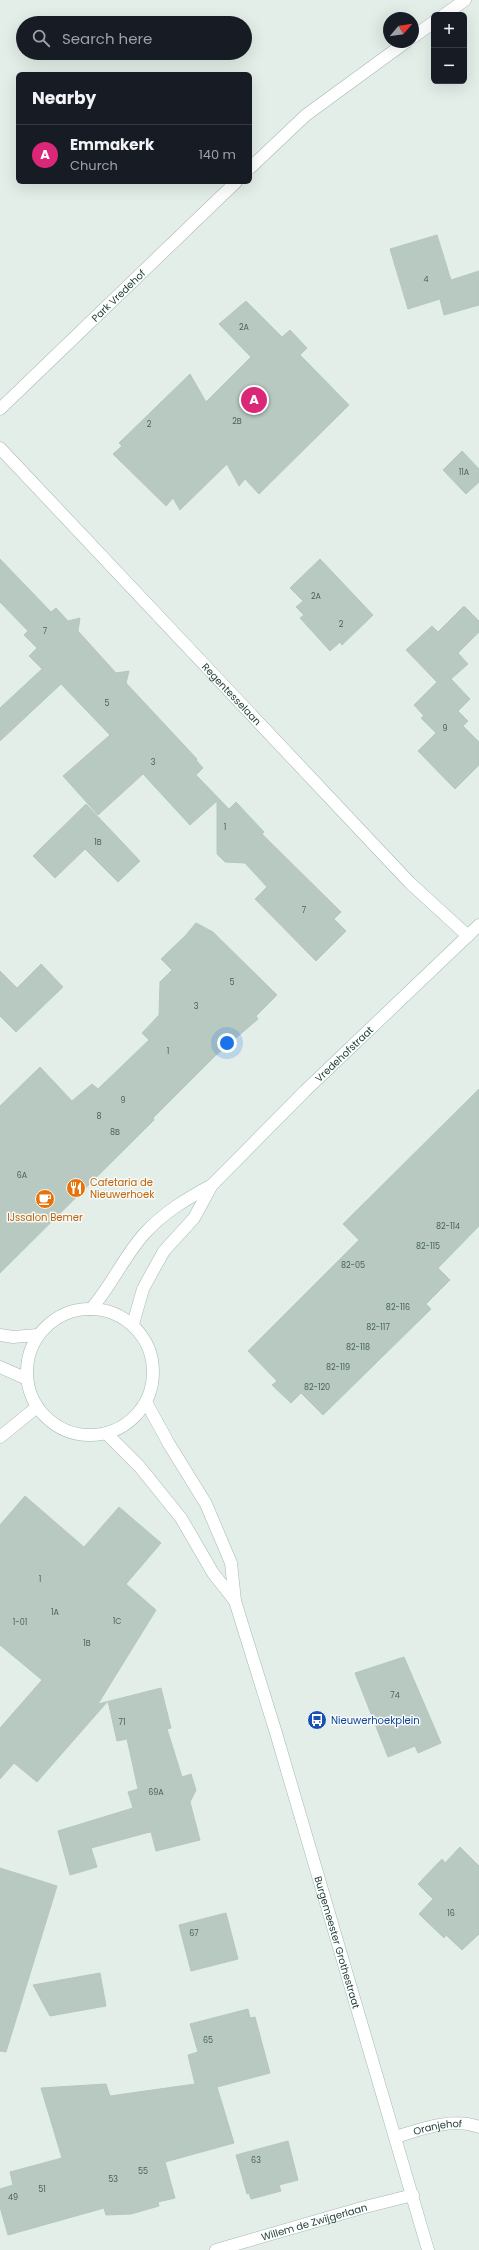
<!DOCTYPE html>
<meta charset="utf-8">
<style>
:root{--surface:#171b24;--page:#242831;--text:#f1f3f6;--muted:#9ea1a6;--line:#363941;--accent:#db2777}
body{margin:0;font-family:Poppins,sans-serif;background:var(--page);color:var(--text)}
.controls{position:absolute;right:12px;top:12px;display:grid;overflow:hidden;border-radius:6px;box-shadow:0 4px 16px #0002}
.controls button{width:36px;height:36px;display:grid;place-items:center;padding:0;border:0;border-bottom:1px solid var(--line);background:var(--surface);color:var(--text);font:20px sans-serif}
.compass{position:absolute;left:383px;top:12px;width:36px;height:36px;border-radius:50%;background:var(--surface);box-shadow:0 4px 16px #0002;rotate:61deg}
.you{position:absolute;left:227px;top:1043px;width:14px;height:14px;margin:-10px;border:3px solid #fff;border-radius:50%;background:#1a73e8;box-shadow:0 0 0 6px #1a73e833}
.badge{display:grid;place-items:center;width:26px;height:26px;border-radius:50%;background:var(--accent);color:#fff;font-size:13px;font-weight:700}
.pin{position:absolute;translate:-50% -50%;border:2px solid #fff;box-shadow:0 1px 4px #0006}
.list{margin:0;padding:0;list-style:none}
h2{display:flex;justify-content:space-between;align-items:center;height:52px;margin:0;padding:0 16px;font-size:17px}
h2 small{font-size:13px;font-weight:400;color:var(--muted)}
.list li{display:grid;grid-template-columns:26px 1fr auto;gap:12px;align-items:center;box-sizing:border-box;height:60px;padding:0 16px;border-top:1px solid var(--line)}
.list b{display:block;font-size:15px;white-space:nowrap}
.list p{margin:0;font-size:13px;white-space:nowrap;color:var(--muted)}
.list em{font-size:13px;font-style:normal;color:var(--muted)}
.icon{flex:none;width:22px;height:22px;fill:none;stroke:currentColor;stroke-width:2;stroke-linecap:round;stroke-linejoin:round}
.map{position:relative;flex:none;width:479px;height:2250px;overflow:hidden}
.search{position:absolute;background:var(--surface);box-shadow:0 4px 16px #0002;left:16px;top:16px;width:236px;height:44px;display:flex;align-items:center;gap:10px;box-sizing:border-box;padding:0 14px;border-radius:22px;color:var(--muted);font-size:15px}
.panel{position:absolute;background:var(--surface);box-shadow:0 4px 16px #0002;left:16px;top:72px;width:236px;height:112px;border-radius:6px}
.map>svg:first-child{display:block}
.building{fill:#b8c9c2;stroke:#b4c8c0}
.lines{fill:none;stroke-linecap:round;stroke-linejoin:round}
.street-casing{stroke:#a5b7b1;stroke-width:13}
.secondary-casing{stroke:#a0bbb2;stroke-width:13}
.street{stroke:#fff;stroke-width:12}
.secondary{stroke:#fff;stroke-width:12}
.labels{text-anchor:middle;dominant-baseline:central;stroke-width:3;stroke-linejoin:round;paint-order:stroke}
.number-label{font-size:8px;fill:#47635b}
.street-label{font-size:10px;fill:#214139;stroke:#f4faf7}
.food-label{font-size:10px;fill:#c56008;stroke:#f4faf7;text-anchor:start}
.transit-label{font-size:10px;fill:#164399;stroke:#f4faf7;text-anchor:start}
</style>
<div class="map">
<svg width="479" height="2250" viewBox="0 0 479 2250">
<rect width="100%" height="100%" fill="#e3eee9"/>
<path class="building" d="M437 235 451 280 479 271V305L444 315 440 299 408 309 390 249Z
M246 301 282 337 290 330 307 348 300 355 349 405 259 494 245 479 239 486 227 464 180 510 173 498 166 506 113 454 122 446 119 443 190 374 206 402 251 357 219 324Z
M462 451 479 469V482L466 494 443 470Z
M0 559 51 612 56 608 68 621 80 618 78 631 116 673 129 671 126 683 197 759 196 760 203 768 196 775 229 809 236 802 264 832 262 834 341 912 334 919 346 931 316 961 255 899 267 887 245 863 225 862 217 854V801L190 825 143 774 98 815 63 776 110 735 61 684 0 741V708L42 669 29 656 37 648 24 635 28 631 0 602Z
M320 559 373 615 342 645 340 642 330 651 300 618 304 615 296 607 303 601 290 588Z
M464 606 479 621V632L458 653 468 664 451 679 470 699 458 711 468 721 463 726 479 742V765L455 789 418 751 436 733 421 718 424 716 414 705 437 682 406 650 432 626 438 632Z
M86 804 140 861 118 882 85 849 55 878 33 856Z
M196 923 213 932 277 995 256 1016 258 1019 215 1056 153 1118 154 1120 0 1273V1106L40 1067 72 1101 92 1084 98 1089 149 1040 142 1033 159 1015 160 982 172 970 161 959 185 936Z
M41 964 63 987 16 1032 0 1016V971L17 988Z
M479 1089V1226L438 1268 450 1280 426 1304 431 1309 323 1415 301 1393 291 1403 272 1385 277 1381 248 1351 359 1240 343 1224Z
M25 1496 84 1547 119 1507 161 1543 126 1584 156 1610 98 1704 161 1688 171 1728 167 1729 182 1777 191 1774 196 1790 190 1802 200 1840 156 1851 151 1832 146 1833 91 1848 97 1867 70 1875 58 1831 133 1808 128 1792 138 1789 127 1739 117 1741 108 1701 37 1782 14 1763 0 1779V1728L42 1680 0 1645V1525Z
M404 1657 441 1743 418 1753 415 1746 388 1757 355 1673Z
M460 1847 479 1866V1934L462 1950 446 1935 444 1938 419 1914 433 1899 418 1884 442 1859 445 1863Z
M0 1868 57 1886 6 2052 0 2051Z
M226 1913 238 1959 191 1971 179 1925Z
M100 1973 106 2006 50 2016 33 1985Z
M248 2009 250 2018 255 2017 270 2073 217 2087 234 2143 165 2162 175 2198 158 2202 159 2206 131 2214 106 2215 104 2208 8 2235 0 2207V2189L13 2185 10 2172 62 2158 41 2088 106 2084 110 2096 195 2084 188 2055 198 2052 190 2024Z
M288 2141 298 2180 279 2185 281 2191 251 2199 249 2193 247 2194 236 2155Z"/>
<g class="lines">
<g class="street-casing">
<g id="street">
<path d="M444 15 465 0"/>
<path d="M413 37 434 22"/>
<path d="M250 168 306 115 406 42"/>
<path id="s1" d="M0 409 236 182"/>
<path id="s2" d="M0 448 410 883 468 936"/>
<path d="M0 1335 13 1337 38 1335"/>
<path d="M0 1367 27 1379"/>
<path d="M0 1437 37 1407"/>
<path id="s3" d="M396 2137C421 2129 453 2117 479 2127"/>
<path id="s4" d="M216 2250 365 2207 413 2195"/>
</g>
</g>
<g class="secondary-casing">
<g id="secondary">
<circle cx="90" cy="1372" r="63"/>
<path d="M91 1309C112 1285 124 1256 145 1233 164 1212 188 1198 212 1185"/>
<path id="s5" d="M133 1324 143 1289 155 1267 164 1251 194 1218 212 1185 305 1091 479 925"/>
<path id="s6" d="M146 1402 169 1444 206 1504 231 1563 235 1601 276 1733 428 2250"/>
<path d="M106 1433 139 1466 181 1518 213 1573 235 1601"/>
</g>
</g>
<use href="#street" class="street"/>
<use href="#secondary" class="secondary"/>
</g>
<defs>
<g id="restaurant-disc" transform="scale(1)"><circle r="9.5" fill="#e8710a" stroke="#f4faf7"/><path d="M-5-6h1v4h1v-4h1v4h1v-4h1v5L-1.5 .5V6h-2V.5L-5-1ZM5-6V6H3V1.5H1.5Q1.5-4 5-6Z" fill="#fff"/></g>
<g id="cafe-disc" transform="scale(1)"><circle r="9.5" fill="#e8710a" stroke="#f4faf7"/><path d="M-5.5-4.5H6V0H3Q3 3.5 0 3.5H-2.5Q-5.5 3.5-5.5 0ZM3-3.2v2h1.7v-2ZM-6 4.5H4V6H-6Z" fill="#fff"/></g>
<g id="bus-disc" transform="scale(1)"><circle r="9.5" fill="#1a4fb4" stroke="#f4faf7"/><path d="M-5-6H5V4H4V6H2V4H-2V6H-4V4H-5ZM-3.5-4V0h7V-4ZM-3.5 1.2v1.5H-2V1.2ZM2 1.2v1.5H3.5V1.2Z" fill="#fff"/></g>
</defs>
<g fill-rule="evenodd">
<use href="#restaurant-disc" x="76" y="1188"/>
<use href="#cafe-disc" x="45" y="1199"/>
<use href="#bus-disc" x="317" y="1720"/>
</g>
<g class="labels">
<g class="number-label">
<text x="426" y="279">4</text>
<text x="244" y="327">2A</text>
<text x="237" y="421">2B</text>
<text x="149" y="424">2</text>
<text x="464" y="472">11A</text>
<text x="316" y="596">2A</text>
<text x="341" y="624">2</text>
<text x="45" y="631">7</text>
<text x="107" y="703">5</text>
<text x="445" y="728">9</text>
<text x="153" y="762">3</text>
<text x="225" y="827">1</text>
<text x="98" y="842">1B</text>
<text x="304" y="910">7</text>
<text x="232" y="982">5</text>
<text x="196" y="1006">3</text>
<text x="168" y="1051">1</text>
<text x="123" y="1100">9</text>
<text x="99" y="1116">8</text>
<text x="115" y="1132">8B</text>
<text x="22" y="1175">6A</text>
<text x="448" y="1226">82-114</text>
<text x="428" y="1246">82-115</text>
<text x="353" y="1265">82-05</text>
<text x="398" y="1307">82-116</text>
<text x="378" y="1327">82-117</text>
<text x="358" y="1347">82-118</text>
<text x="338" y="1367">82-119</text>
<text x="317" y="1387">82-120</text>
<text x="40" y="1579">1</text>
<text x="55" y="1612">1A</text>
<text x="117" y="1621">1C</text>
<text x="20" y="1622">1-01</text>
<text x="87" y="1643">1B</text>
<text x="395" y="1695">74</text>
<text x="122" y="1722">71</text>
<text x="156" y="1792">69A</text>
<text x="451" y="1913">16</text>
<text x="194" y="1933">67</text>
<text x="208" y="2040">65</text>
<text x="256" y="2160">63</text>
<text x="143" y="2171">55</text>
<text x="113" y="2179">53</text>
<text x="42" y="2189">51</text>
<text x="13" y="2197">49</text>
</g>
<g class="street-label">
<text stroke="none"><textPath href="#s1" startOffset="164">Park Vredehof</textPath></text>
<text stroke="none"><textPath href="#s2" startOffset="338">Regentesselaan</textPath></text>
<text stroke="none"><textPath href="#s5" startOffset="348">Vredehofstraat</textPath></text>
<text stroke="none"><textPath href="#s6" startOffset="577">Burgemeester Grothestraat</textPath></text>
<text stroke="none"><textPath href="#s3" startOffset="43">Oranjehof</textPath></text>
<text stroke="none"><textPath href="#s4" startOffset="102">Willem de Zwijgerlaan</textPath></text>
</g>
<g class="food-label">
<text x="90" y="1182">Cafetaria de<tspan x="90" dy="12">Nieuwerhoek</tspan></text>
<text x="45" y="1217" text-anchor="middle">IJssalon Bemer</text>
</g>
<g class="transit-label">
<text x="331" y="1720">Nieuwerhoekplein</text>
</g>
</g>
</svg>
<div class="controls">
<button>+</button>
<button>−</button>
</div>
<svg class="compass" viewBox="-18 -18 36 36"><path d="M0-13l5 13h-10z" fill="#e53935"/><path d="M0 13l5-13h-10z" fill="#9ea1a6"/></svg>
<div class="you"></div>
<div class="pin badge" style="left:254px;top:400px">A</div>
<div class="search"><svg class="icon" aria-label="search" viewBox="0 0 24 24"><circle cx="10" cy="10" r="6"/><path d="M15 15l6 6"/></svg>Search here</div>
<section class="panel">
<h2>Nearby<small></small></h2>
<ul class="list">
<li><span class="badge">A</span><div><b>Emmakerk</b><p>Church</p></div><em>140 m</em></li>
</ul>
</section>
</div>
